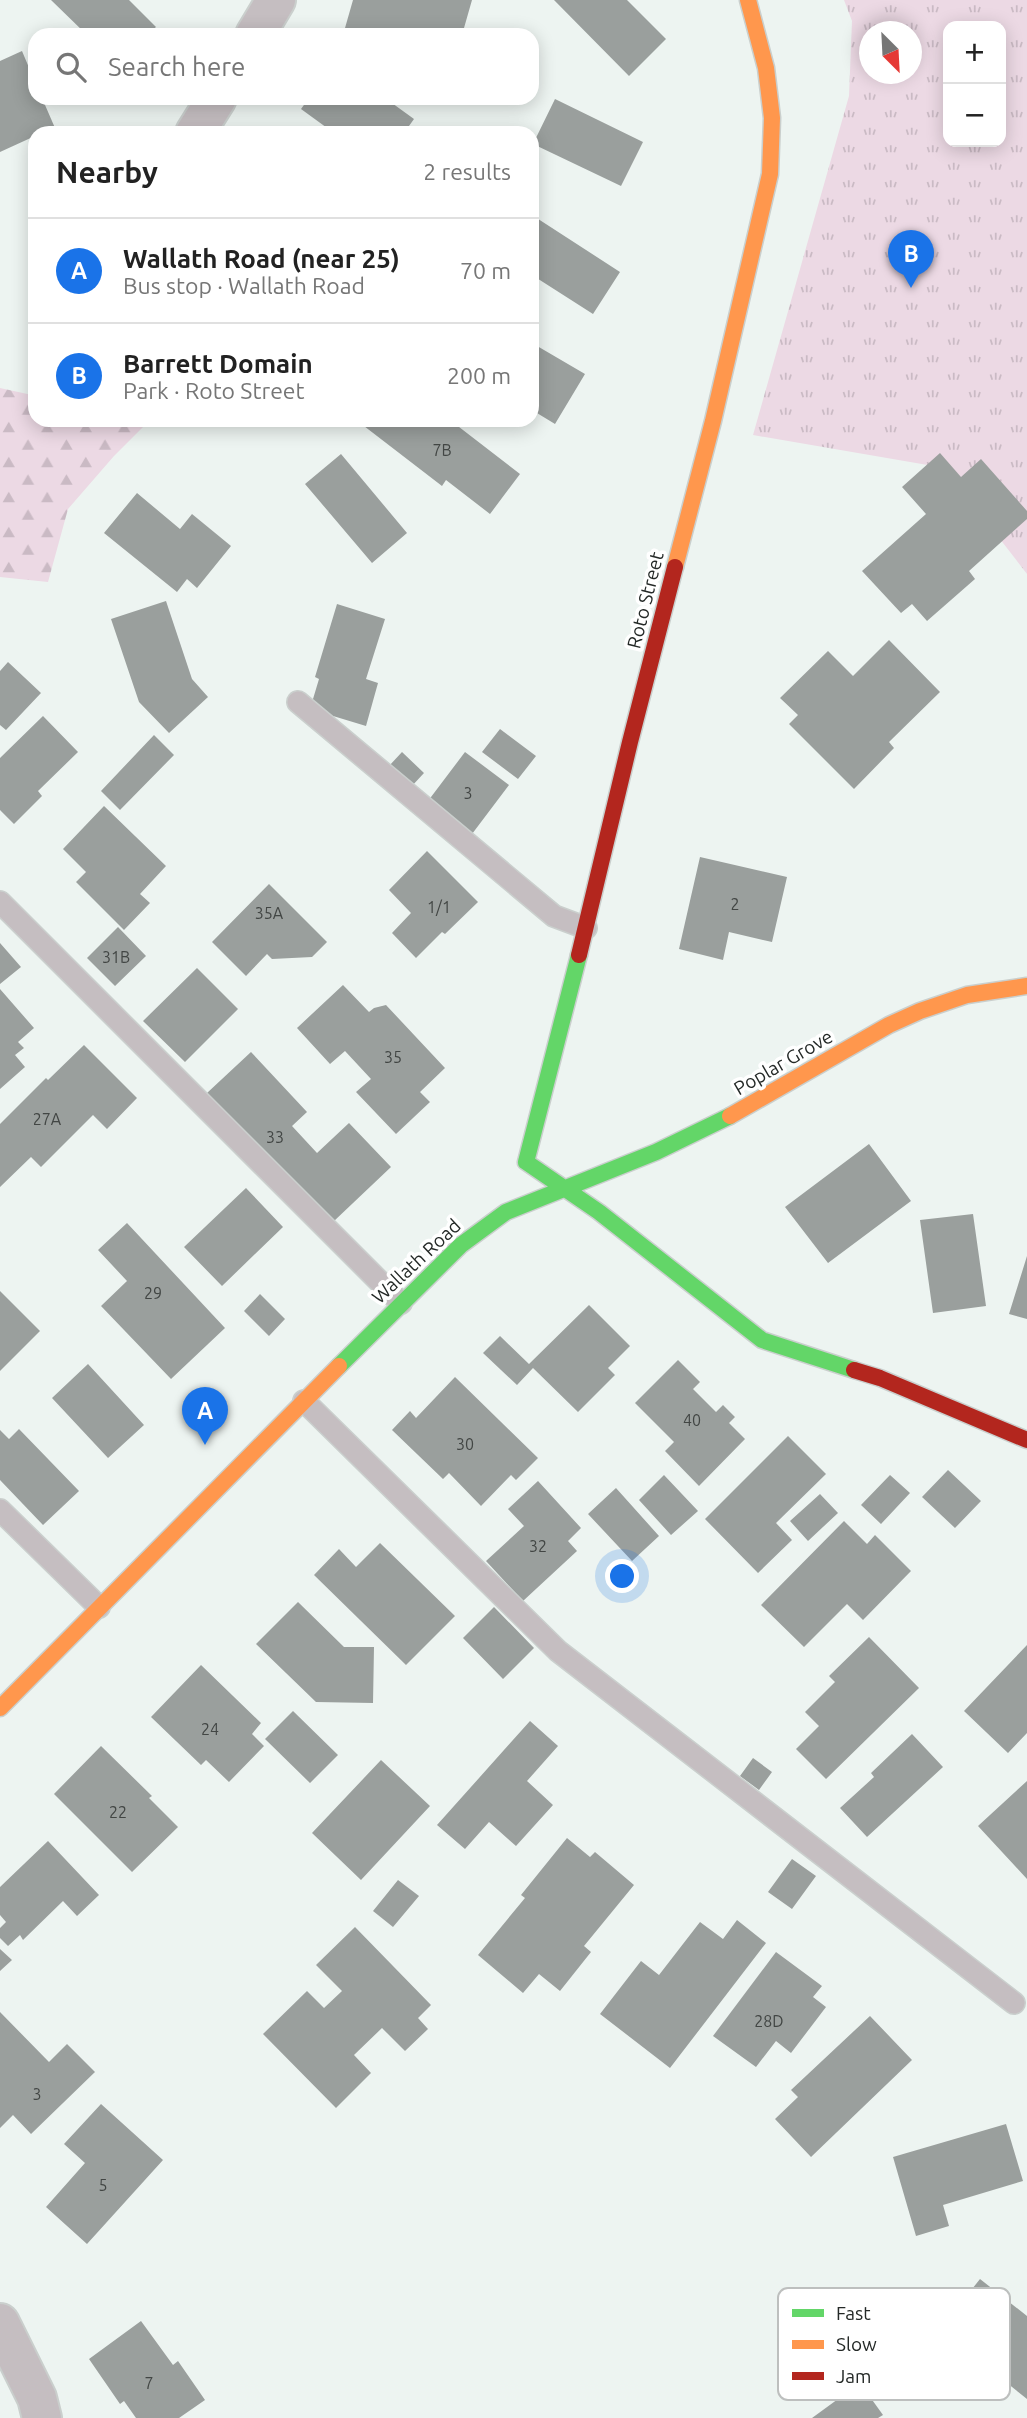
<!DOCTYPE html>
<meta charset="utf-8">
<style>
:root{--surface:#fff;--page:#f6f6f6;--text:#222;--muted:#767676;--line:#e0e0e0;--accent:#1a73e8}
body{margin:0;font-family:Ubuntu,sans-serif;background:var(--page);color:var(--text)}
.controls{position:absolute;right:21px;top:21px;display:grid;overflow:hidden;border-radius:14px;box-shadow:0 4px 18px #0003}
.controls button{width:63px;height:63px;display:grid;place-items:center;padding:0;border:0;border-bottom:2px solid var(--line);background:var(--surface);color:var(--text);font:35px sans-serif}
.compass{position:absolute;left:859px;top:21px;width:63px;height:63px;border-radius:50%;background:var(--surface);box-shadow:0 4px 18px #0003;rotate:156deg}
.you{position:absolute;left:623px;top:1577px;width:24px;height:24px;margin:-18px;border:5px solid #fff;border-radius:50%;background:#1a73e8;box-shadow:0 0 0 10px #1a73e833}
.badge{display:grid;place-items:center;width:46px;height:46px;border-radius:50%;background:var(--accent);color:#fff;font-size:23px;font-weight:700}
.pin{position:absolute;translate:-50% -58px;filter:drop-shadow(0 2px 4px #0008)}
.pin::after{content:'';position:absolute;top:37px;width:24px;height:21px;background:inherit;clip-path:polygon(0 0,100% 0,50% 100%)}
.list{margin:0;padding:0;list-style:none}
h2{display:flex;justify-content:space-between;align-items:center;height:91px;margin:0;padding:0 28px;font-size:30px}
h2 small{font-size:23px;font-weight:400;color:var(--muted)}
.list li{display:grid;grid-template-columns:46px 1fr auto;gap:21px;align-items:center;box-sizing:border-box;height:105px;padding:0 28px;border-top:2px solid var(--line)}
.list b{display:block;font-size:26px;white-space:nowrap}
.list p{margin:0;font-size:23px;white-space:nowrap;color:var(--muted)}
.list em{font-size:23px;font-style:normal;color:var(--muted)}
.icon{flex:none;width:38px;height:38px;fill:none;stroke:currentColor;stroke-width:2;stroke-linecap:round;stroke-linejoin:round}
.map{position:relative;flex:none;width:1027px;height:2418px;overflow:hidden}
.search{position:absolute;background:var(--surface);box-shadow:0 4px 18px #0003;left:28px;top:28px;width:511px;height:77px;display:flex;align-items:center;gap:18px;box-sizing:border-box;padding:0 24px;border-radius:21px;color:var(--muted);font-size:26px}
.panel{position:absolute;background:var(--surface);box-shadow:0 4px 18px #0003;left:28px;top:126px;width:511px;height:301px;border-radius:21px}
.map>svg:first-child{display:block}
.forest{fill:url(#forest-firs)}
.park{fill:url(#park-tufts);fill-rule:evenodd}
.building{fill:#9a9f9d}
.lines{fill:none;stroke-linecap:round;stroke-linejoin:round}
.lane-casing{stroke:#cacfcd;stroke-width:24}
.street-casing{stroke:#cacfcd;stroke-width:42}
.fast-casing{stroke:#cacfcd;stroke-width:19}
.slow-casing{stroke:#cacfcd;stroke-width:19}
.jam-casing{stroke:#cacfcd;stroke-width:19}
.lane{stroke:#c5bec1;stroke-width:21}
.street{stroke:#c5bec1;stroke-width:38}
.fast{stroke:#63d668;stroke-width:16}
.slow{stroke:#ff974d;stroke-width:16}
.jam{stroke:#b3261e;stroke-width:16}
.labels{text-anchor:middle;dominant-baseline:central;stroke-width:7;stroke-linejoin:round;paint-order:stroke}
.number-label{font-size:16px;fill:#424644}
.street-label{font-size:19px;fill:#242927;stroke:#fff}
.key{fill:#fff;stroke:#bdbfbe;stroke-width:2}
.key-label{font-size:19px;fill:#242927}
</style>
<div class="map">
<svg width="1027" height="2418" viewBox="0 0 1027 2418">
<defs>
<pattern id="forest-firs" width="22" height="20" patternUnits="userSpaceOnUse" patternTransform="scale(1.75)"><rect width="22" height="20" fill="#ecd9e4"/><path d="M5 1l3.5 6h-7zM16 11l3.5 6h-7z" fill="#cabac4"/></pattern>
<pattern id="park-tufts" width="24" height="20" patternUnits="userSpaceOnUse" patternTransform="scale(1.75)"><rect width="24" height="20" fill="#ecd9e4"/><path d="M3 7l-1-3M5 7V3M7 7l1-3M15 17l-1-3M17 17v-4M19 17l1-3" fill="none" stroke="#cabac4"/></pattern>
</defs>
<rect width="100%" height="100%" fill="#edf4f1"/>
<path class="forest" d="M0 388 32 395 35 394V420H150L114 456 68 509 48 582 0 577Z"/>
<path class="park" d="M844 0H1027V574L945 468 753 435 849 96 852 21ZM948 26H1001V142H948ZM870 32H912V74H870Z"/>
<path class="building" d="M51 0H129L156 27 147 35H87Z
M353 0H472L462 35H369L345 28Z
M554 0H627L666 39 629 76Z
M22 51 35 82V98H42L55 128 43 133H35V136L0 152V61Z
M309 98H385L414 119 404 133H334L301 109Z
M555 99 643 142 621 186 533 144Z
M532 215 620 272 593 314 532 275Z
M532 343 585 374 555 424 532 410Z
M369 420H450L520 474 490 514 446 480 442 486 364 426Z
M940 453 961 477 981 459 1027 511V519L969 571 975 579 927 621 912 604 901 613 862 571 926 514 902 487Z
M341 454 407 533 372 563 305 484Z
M137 493 180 529 192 514 231 546 197 588 187 579 177 592 104 533Z
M166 601 192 679 208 697 169 733 139 702 111 619Z
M337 604 385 619 366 679 378 683 366 726 310 709 319 679 315 677Z
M889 640 940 692 889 742 894 748 854 789 789 724 798 715 780 698 828 651 853 676Z
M8 662 41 693 6 730 0 725V671Z
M43 716 78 752 38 791 42 796 14 824 0 810V758Z
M500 729 536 756 518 779 482 752Z
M154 735 174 755 120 810 101 791Z
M402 752 424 773 411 787 389 766Z
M465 752 509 785 472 834 428 801Z
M104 806 166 866 140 894 150 903 124 930 76 882 86 872 63 849Z
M427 851 478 902 445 934 442 932 416 958 392 933 411 913 389 890Z
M700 857 787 877 772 942 729 932 723 960 679 949Z
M269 884 327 942 312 957 272 959 267 954 246 976 212 942Z
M118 927 146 956 115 986 87 958Z
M0 943 21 967 0 984Z
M197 968 238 1009 185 1062 143 1021Z
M343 985 369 1012 374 1008 386 1005 445 1068 420 1092 430 1102 396 1134 356 1092 371 1079 345 1051 330 1064 297 1028Z
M0 989 34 1028 18 1042 24 1048 15 1055 25 1067 0 1089Z
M84 1045 137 1098 107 1129 93 1115 41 1167 31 1157 0 1187V1124L46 1078 48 1080Z
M251 1052 307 1112 292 1126 317 1153 349 1123 391 1167 333 1222 207 1093Z
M869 1144 911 1201 828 1263 785 1207Z
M246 1188 283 1227 222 1286 184 1247Z
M973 1214 986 1306 933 1313 920 1220Z
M127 1223 225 1328 171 1379 101 1306 127 1281 98 1250Z
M1027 1256V1319L1009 1314Z
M0 1291 40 1331 0 1371Z
M260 1294 285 1319 269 1336 244 1311Z
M589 1305 630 1346 608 1368 615 1375 578 1412 533 1368 517 1385 483 1353 500 1336 529 1364Z
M678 1360 700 1382 693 1389 716 1412 723 1405 735 1417 729 1423 745 1439 699 1486 665 1451 674 1442 635 1403Z
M88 1364 144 1425 108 1458 52 1398Z
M455 1377 538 1458 516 1480 511 1475 481 1506 449 1473 443 1479 392 1430 410 1411 416 1418Z
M19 1429 79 1491 43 1525 0 1480V1430L9 1439Z
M788 1436 826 1474 776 1523 792 1540 758 1573 705 1519Z
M948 1470 981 1501 955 1528 922 1497Z
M664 1475 698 1511 671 1535 639 1500Z
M890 1475 910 1493 881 1524 861 1505Z
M538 1481 581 1528 568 1541 577 1551 523 1601 486 1561 524 1526 508 1509Z
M616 1488 659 1536 632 1561 588 1514Z
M820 1494 838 1513 808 1541 790 1521Z
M844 1521 867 1544 875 1535 911 1571 863 1620 847 1604 804 1647 761 1605Z
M380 1543 455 1616 406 1665 314 1575 339 1549 356 1567Z
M298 1602 344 1647H374L373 1703 316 1702 256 1644Z
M494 1607 534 1648 503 1679 463 1638Z
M869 1637 919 1688 826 1779 796 1749 819 1726 805 1712 835 1682 829 1676Z
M1027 1645V1733L1008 1753 964 1711Z
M201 1665 261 1723 252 1734 264 1746 229 1782 206 1760 201 1765 151 1717Z
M293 1711 338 1755 310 1783 265 1739Z
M530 1721 558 1746 527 1781 553 1805 516 1846 489 1822 465 1849 437 1825Z
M912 1734 943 1767 867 1837 840 1808 874 1777 871 1773Z
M101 1746 152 1796 149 1798 178 1827 132 1872 54 1794Z
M753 1758 772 1772 759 1790 740 1776Z
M381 1760 430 1806 361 1880 312 1833Z
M1027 1781V1879L978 1826Z
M567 1838 590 1857 595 1852 634 1885 584 1946 591 1952 560 1991 539 1974 523 1993 478 1955 525 1898 521 1895Z
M48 1841 99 1895 77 1916 63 1901 23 1940 20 1935 8 1946 0 1938V1928L6 1922 0 1915V1887Z
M792 1859 816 1876 792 1909 768 1892Z
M398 1880 419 1896 393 1927 373 1911Z
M737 1920 766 1943 670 2068 600 2014 641 1961 659 1975 700 1922 723 1939Z
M355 1927 431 2005 418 2018 428 2029 405 2051 382 2028 354 2055 371 2073 336 2108 263 2034 307 1991 324 2008 342 1991 316 1965Z
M0 1949 12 1960 0 1971Z
M776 1952 822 1986 813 1997 826 2007 791 2053 776 2041 756 2067 713 2036Z
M0 2012 49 2062 67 2044 95 2072 31 2134 13 2115 0 2128Z
M870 2016 912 2060 811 2157 775 2119 798 2097 791 2090Z
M101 2104 163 2160 87 2244 46 2207 85 2163 64 2144Z
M1006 2124 1023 2181 943 2205 949 2226 916 2236 893 2157Z
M980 2279 1027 2316V2399L982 2363 976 2369 934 2337Z
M141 2321 173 2365 178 2361 205 2400 179 2418H136L124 2401 120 2404 89 2359Z
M860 2383 883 2415 878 2418H812Z"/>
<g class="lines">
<g class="lane-casing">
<path id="lane" d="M298 702 554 916 586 928
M0 902 401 1303
M304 1401 558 1651 1014 2003
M0 1510 99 1607"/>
</g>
<g class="street-casing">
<path id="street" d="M255 35 276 0
M195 133 217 98
M0 2323 37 2398 42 2418"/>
</g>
<g class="fast-casing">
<path id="fast" d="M579 955 526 1162 599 1212 762 1340 854 1370
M339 1366 461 1245 506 1212 656 1152 730 1116"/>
</g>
<g class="slow-casing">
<path id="slow" d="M675 567 713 421 770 174 772 118 766 68 748 0
M730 1116 889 1025 920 1011 967 995 1027 986
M0 1708 339 1366"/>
</g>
<g class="jam-casing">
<path id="jam" d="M579 955 630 742 675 567
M854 1370 880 1378 1027 1440"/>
</g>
<use href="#lane" class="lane"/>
<use href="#street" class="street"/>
<use href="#fast" class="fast"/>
<use href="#slow" class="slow"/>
<use href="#jam" class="jam"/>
</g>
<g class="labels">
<g class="number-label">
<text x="442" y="450">7B</text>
<text x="468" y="793">3</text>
<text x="735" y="904">2</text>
<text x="439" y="907">1/1</text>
<text x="269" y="913">35A</text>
<text x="116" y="957">31B</text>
<text x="393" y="1057">35</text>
<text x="47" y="1119">27A</text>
<text x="275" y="1137">33</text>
<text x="153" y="1293">29</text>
<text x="692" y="1420">40</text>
<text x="465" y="1444">30</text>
<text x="538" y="1546">32</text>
<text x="210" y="1729">24</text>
<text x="118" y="1812">22</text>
<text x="769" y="2021">28D</text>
<text x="37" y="2094">3</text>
<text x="103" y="2185">5</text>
<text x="149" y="2383">7</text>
</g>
<g class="street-label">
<text transform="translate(645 600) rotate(-76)">Roto Street</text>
<text transform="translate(783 1062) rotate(-30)">Poplar Grove</text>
<text transform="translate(416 1261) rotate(-43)">Wallath Road</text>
</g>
</g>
<rect x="778" y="2288" width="232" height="112" rx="10" class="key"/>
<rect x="792" y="2309" width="32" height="8" fill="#63d668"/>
<rect x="792" y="2340" width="32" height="9" fill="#ff974d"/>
<rect x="792" y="2372" width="32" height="8" fill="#b3261e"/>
<g class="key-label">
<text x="836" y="2320">Fast</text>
<text x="836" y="2351">Slow</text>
<text x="836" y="2383">Jam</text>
</g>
</svg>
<div class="controls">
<button>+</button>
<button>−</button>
</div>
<svg class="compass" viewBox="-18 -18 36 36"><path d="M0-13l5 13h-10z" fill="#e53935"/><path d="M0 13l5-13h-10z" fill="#767676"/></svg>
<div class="you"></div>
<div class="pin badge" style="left:205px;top:1445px">A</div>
<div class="pin badge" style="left:911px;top:288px">B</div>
<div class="search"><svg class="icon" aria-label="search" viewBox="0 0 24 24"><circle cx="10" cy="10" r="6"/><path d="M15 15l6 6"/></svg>Search here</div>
<section class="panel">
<h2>Nearby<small>2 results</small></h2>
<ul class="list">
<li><span class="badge">A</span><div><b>Wallath Road (near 25)</b><p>Bus stop · Wallath Road</p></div><em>70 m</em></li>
<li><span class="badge">B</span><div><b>Barrett Domain</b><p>Park · Roto Street</p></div><em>200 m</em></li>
</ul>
</section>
</div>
